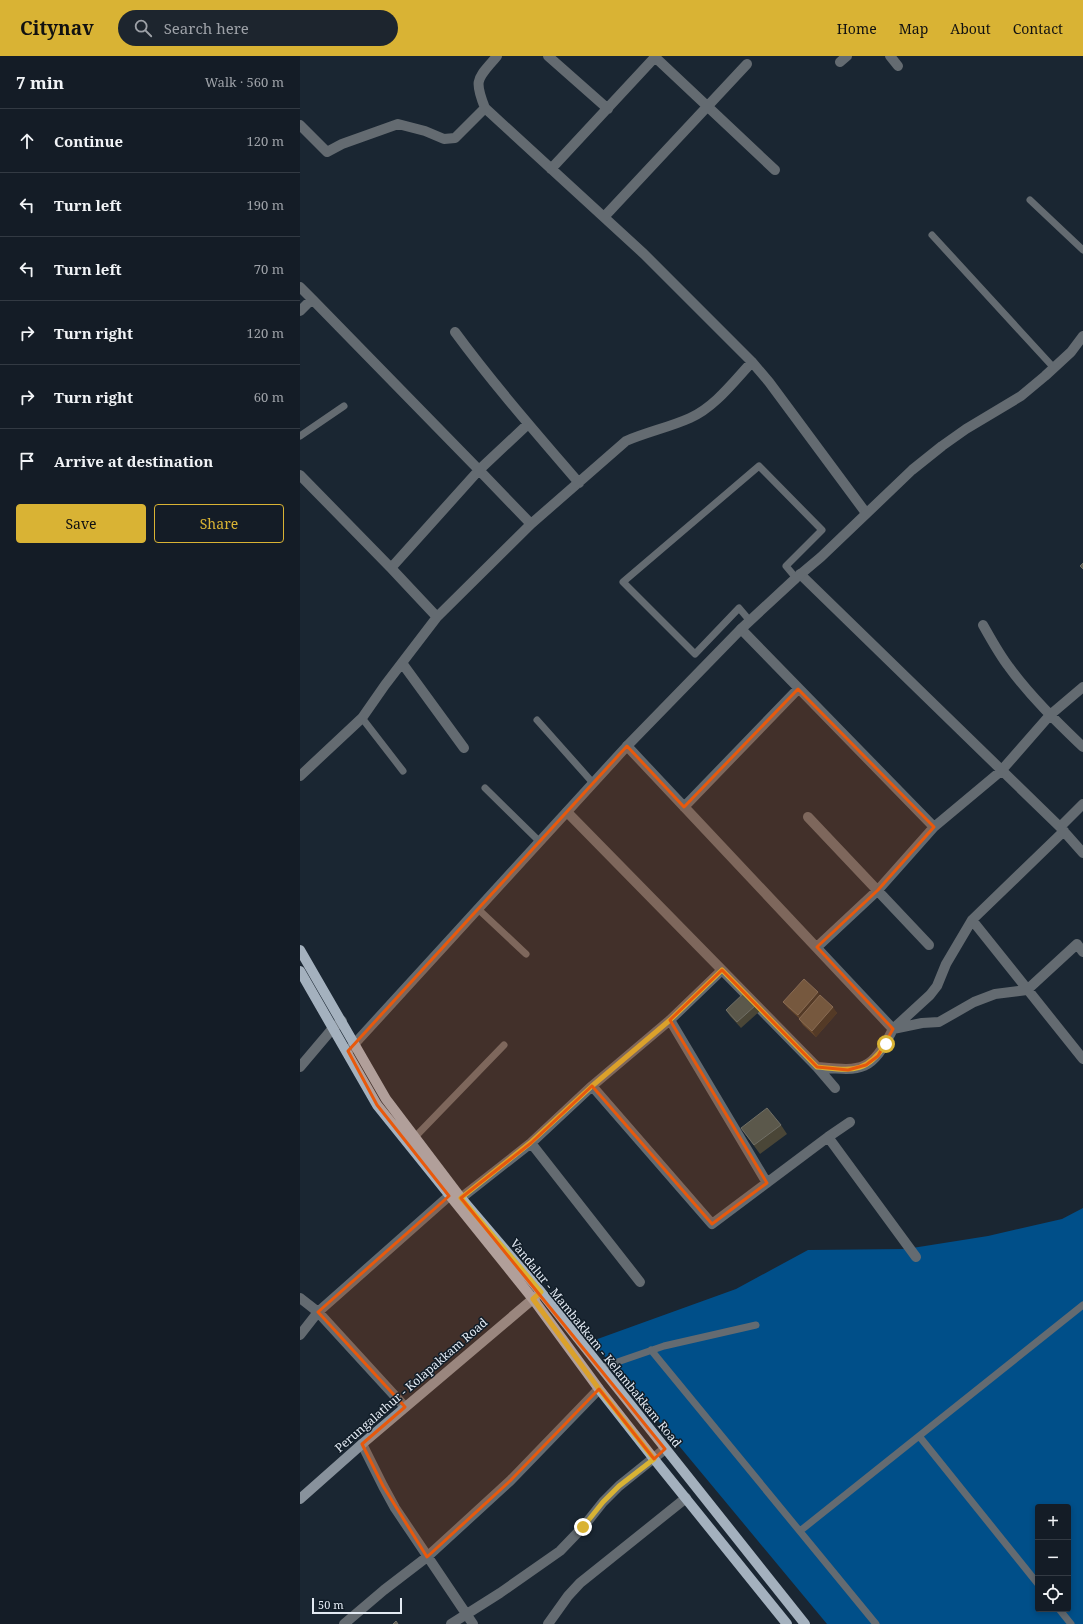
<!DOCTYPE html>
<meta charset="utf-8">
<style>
:root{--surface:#141c26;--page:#1d252e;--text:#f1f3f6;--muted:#9da1a7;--line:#333a43;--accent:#d9b334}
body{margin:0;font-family:"Noto Serif",serif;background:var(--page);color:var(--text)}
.controls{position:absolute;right:12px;bottom:12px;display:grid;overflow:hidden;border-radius:4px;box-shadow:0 2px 6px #0003}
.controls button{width:36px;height:36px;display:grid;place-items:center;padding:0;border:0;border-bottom:1px solid var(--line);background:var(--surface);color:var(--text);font:20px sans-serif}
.scale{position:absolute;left:12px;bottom:10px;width:90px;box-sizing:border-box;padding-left:4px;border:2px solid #e3eaf3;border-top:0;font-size:11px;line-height:14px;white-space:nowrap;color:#e3eaf3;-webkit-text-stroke:3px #111d28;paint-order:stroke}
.stop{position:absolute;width:12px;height:12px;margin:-9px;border:3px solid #d9b334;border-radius:50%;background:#fff}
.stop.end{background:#d9b334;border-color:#fff;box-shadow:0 1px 4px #0008}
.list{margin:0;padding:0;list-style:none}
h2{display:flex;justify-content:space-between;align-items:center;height:52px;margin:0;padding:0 16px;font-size:17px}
h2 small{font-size:13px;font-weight:400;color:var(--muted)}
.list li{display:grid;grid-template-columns:26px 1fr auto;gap:12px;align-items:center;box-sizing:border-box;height:64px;padding:0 16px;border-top:1px solid var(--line)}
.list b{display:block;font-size:15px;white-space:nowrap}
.list em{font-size:13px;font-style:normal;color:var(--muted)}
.actions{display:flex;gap:8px;padding:12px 16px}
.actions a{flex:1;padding:9px 0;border:1px solid var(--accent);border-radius:4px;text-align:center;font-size:14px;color:var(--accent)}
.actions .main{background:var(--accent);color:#111}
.icon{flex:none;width:22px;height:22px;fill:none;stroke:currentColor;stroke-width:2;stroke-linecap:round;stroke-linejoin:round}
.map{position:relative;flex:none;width:783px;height:1568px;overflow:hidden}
header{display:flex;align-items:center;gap:24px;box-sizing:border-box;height:56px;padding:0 20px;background:var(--accent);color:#111}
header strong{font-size:19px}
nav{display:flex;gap:22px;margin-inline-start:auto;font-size:14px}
.search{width:280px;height:36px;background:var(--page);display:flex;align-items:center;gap:10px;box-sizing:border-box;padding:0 14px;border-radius:22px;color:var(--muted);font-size:15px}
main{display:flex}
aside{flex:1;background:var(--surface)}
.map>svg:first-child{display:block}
.green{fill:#004f89;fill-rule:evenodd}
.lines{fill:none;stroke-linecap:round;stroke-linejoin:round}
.service{stroke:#646b71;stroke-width:7}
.minor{stroke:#646b71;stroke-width:10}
.tertiary{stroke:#646b71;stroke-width:10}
.secondary{stroke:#88929c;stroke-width:10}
.primary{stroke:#a4b1be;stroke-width:10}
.wall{fill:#4a4637}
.shaded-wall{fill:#30322d}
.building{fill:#5b584b;stroke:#706f66}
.route{stroke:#d9b334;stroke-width:5}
.marked{fill:#e8590c;fill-opacity:0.2;stroke:#e8590c;stroke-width:3;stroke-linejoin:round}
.labels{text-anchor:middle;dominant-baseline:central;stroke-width:3;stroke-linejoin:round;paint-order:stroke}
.street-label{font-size:12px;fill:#e3eaf3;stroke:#111d28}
</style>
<header>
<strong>Citynav</strong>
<div class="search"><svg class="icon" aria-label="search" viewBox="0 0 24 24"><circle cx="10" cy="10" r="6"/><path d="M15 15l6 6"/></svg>Search here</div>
<nav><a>Home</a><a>Map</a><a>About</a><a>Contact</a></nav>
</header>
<main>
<aside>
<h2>7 min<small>Walk · 560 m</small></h2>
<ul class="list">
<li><svg class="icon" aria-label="ahead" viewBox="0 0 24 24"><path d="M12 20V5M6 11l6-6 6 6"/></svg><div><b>Continue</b></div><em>120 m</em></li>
<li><svg class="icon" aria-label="left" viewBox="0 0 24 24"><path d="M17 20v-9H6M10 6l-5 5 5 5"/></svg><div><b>Turn left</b></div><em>190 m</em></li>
<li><svg class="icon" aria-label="left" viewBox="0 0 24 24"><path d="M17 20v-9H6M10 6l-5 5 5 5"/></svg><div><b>Turn left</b></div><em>70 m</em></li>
<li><svg class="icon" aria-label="right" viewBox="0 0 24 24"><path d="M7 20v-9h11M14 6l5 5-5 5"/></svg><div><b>Turn right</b></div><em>120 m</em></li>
<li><svg class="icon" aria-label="right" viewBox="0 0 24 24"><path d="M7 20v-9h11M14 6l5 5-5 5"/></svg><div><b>Turn right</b></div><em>60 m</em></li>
<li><svg class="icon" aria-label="arrive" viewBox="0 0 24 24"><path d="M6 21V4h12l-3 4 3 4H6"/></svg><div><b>Arrive at destination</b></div></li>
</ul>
<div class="actions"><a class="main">Save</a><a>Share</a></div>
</aside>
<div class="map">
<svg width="783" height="1568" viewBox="0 0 783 1568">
<rect width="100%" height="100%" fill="#1a2632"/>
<path class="green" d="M783 1152V1568H527L292 1285 436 1233 508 1194 606 1193 688 1180 762 1163ZM738 1451H768V1553H738Z"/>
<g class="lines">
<path class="service" d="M730 144 783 194
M632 179 754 312
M0 380 44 350
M450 565 439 552 395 598 323 526 459 410 522 474 486 510 496 522
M62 662 103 715
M237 664 293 727
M185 732 240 786
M178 853 226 898
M115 1081 204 989
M351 1294 576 1568
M300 1312 364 1290 456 1269
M619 1380 738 1528
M500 1475 783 1249
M759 1553 771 1568"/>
<path class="minor" d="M248 0 308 53
M590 0 598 10
M355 1 475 114
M540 6 547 0
M185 52C173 22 178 23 197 0
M0 69 27 96 42 88 98 68 125 75 144 83 155 82 185 52 344 198 452 306 469 326 566 457
M251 113 356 0
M304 161 447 8
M0 231 12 243
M0 255 12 243 179 414 91 512
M155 276C194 329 237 378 279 427
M228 368 179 414 231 468
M0 419 91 512 137 561
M500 518 760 771 783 748
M683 569C691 583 699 598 709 611 730 640 757 666 783 691
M441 573 634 771
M102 607 164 692
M327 690 593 973C571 1017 562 1015 517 1011
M0 720 62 662 85 629 137 561 231 468 326 385C347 376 370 371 390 362 415 351 434 325 452 306
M384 751 498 633
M267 756 422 914
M508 761 629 889
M760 771 783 797
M764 775 672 864 646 908 637 930 630 939 593 973 622 967 639 966 674 946 695 938 727 934 777 888 783 896
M672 864 783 1003
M517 891 578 834 634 771 701 715 750 659 783 631
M370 964 467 1127
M0 1011 33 972 42 965
M292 1030 412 1168 528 1081 616 1201
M528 1081 550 1066
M231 1087 340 1226
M161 1142 231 1087 292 1030 370 964 422 914 517 1011 535 1032
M0 1242 18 1256 105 1351
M0 1279 18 1256 149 1140
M62 1388 83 1430 95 1452 173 1568
M44 1568 84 1534 127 1501 210 1425 299 1333
M151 1568 200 1537 260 1495 283 1471 303 1446 319 1430 365 1393
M248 1568 268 1540 280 1527 386 1442"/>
<path class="tertiary" d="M48 995 327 690 441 573 496 522 521 501 612 414 642 390 666 373 721 340 745 320 771 296 783 280"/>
<path class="secondary" d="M0 1443 62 1388 240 1237"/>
<path class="primary" d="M0 894 86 1043 161 1142 241 1236 505 1568
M0 915 77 1049 233 1243 299 1333 354 1403 487 1568"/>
</g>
<path class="wall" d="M521 940 537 957 516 981 503 969 499 963V962L488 952 483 946Z
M456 949 460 955 441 972 430 960 426 954Z
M481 1069 487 1078 460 1098 441 1072Z"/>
<path class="shaded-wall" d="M518 936 522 942 502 965 498 959Z
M533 951 537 957 516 981 512 975Z"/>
<path class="building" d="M783 507V513L780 510Z
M504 923 518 936 498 959 483 946Z
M444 937 456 949 437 966 426 954Z
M520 939 533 951 512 975 499 963Z
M467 1052 481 1069 454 1089 441 1072Z
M96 1565 98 1568H93Z"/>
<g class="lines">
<path class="route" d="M283 1471 303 1446 319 1430 354 1403 299 1333 233 1243 241 1236 161 1142 230 1087 292 1030 370 964 422 914 517 1011C551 1014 565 1019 586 988"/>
</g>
<path class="marked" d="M498 633 634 771 578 834 517 891 593 973 578 1000 566 1009 548 1014 517 1011 422 914 370 964 467 1127 412 1168 292 1030 231 1087 161 1142 365 1393 354 1403 299 1333 210 1425 127 1501 83 1430 62 1388 105 1351 18 1256 149 1140 77 1049 48 995 327 690 384 751Z"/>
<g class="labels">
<g class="street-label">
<text transform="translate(296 1287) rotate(51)">Vandalur - Mambakkam - Kelambakkam Road</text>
<text transform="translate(111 1329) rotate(-41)">Perungalathur - Kolapakkam Road</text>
</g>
</g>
</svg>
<div class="controls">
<button>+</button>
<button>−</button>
<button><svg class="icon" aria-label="locate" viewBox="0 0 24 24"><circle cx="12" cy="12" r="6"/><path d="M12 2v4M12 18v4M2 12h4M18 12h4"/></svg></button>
</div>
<div class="scale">50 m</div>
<div class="stop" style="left:586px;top:988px"></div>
<div class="stop end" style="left:283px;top:1471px"></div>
</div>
</main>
